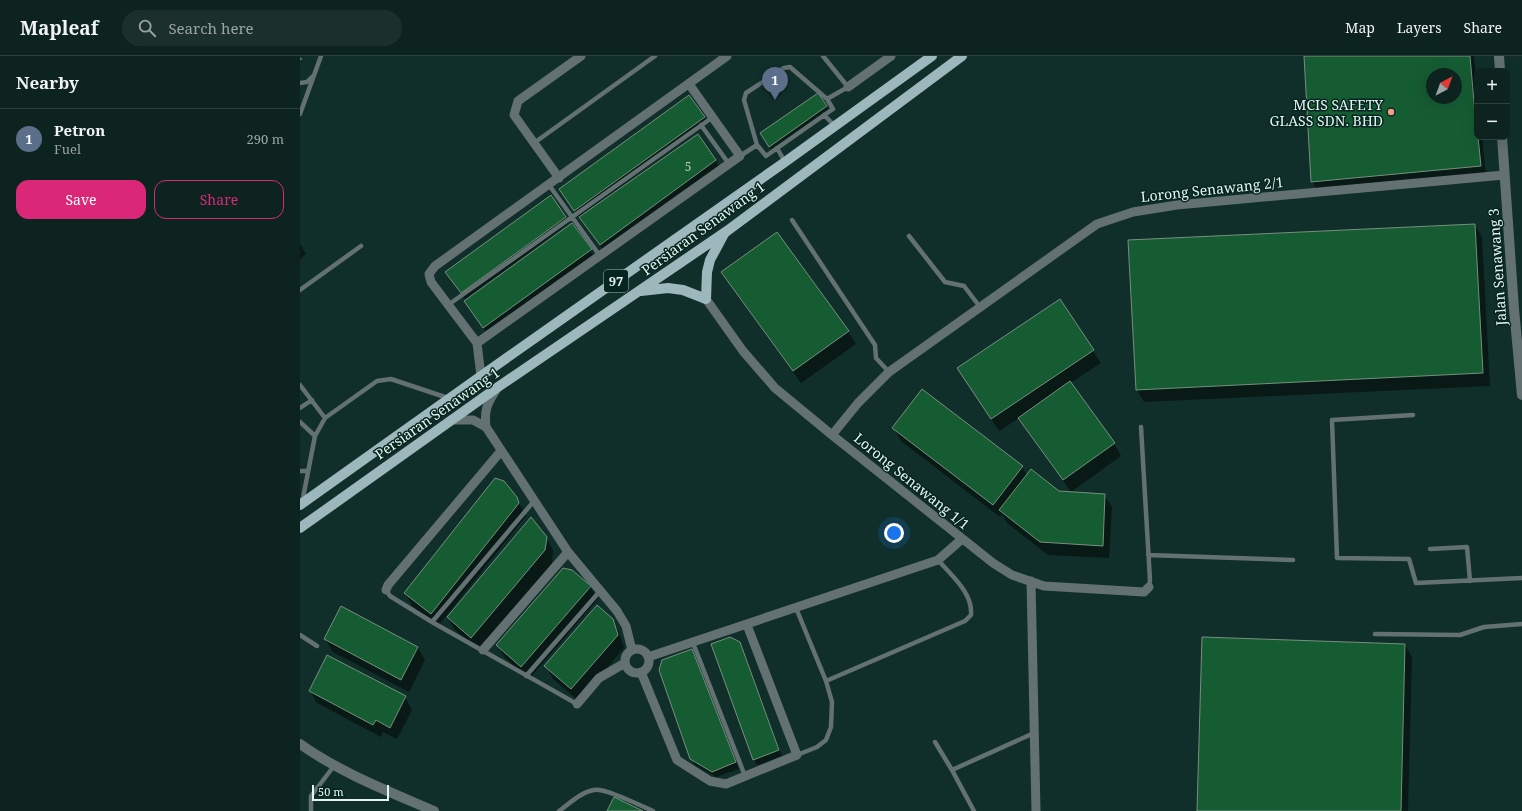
<!DOCTYPE html>
<meta charset="utf-8">
<style>
:root{--surface:#0d2320;--page:#1b2f2d;--text:#f1f3f6;--muted:#9aa4a5;--line:#2d403e;--accent:#db2777}
body{margin:0;font-family:"Noto Serif",serif;background:var(--page);color:var(--text)}
.controls{position:absolute;right:12px;top:12px;display:grid;overflow:hidden;border-radius:8px;box-shadow:0 4px 16px #0002}
.controls button{width:36px;height:36px;display:grid;place-items:center;padding:0;border:0;border-bottom:1px solid var(--line);background:var(--surface);color:var(--text);font:20px sans-serif}
.compass{position:absolute;left:1126px;top:12px;width:36px;height:36px;border-radius:50%;background:var(--surface);box-shadow:0 4px 16px #0002;rotate:41deg}
.scale{position:absolute;left:12px;bottom:10px;width:77px;box-sizing:border-box;padding-left:4px;border:2px solid #e4f5f1;border-top:0;font-size:11px;line-height:14px;white-space:nowrap;color:#e4f5f1;-webkit-text-stroke:3px #062520;paint-order:stroke}
.you{position:absolute;left:594px;top:477px;width:14px;height:14px;margin:-10px;border:3px solid #fff;border-radius:50%;background:#1a73e8;box-shadow:0 0 0 6px #1a73e833}
.badge{display:grid;place-items:center;width:26px;height:26px;border-radius:50%;background:var(--accent);color:#fff;font-size:13px;font-weight:700}
.pin{position:absolute;translate:-50% -33px;filter:drop-shadow(0 1px 2px #0008)}
.pin::after{content:'';position:absolute;top:21px;width:14px;height:12px;background:inherit;clip-path:polygon(0 0,100% 0,50% 100%)}
.list{margin:0;padding:0;list-style:none}
h2{display:flex;justify-content:space-between;align-items:center;height:52px;margin:0;padding:0 16px;font-size:17px}
h2 small{font-size:13px;font-weight:400;color:var(--muted)}
.list li{display:grid;grid-template-columns:26px 1fr auto;gap:12px;align-items:center;box-sizing:border-box;height:60px;padding:0 16px;border-top:1px solid var(--line)}
.list b{display:block;font-size:15px;white-space:nowrap}
.list p{margin:0;font-size:13px;white-space:nowrap;color:var(--muted)}
.list em{font-size:13px;font-style:normal;color:var(--muted)}
.actions{display:flex;gap:8px;padding:12px 16px}
.actions a{flex:1;padding:9px 0;border:1px solid var(--accent);border-radius:12px;text-align:center;font-size:14px;color:var(--accent)}
.actions .main{background:var(--accent);color:#fff}
.icon{flex:none;width:22px;height:22px;fill:none;stroke:currentColor;stroke-width:2;stroke-linecap:round;stroke-linejoin:round}
.map{position:relative;flex:none;width:1222px;height:755px;overflow:hidden}
header{display:flex;align-items:center;gap:24px;box-sizing:border-box;height:56px;padding:0 20px;background:var(--surface);border-bottom:1px solid var(--line)}
header strong{font-size:19px}
nav{display:flex;gap:22px;margin-inline-start:auto;font-size:14px}
.search{width:280px;height:36px;background:var(--page);display:flex;align-items:center;gap:10px;box-sizing:border-box;padding:0 14px;border-radius:22px;color:var(--muted);font-size:15px}
main{display:flex}
aside{flex:1;background:var(--surface)}
.map>svg:first-child{display:block}
.shadow{fill:#0007;fill-rule:evenodd}
.building{fill:#165c33;stroke:#778f7d;fill-rule:evenodd}
.lines{fill:none;stroke-linecap:round;stroke-linejoin:round}
.path{stroke:#647d78;stroke-width:2;stroke-dasharray:2 3;stroke-linecap:butt}
.service{stroke:#637173;stroke-width:4.5}
.minor{stroke:#637173;stroke-width:9}
.tertiary{stroke:#637173;stroke-width:10}
.primary{stroke:#9cb8bd;stroke-width:10}
.poi-dot{fill:#f39f83;stroke:#062520;stroke-width:1.5}
.labels{text-anchor:middle;dominant-baseline:central;stroke-width:3;stroke-linejoin:round;paint-order:stroke}
.number-label{font-size:12px;fill:#b0cfc2}
.shield{fill:#062520;stroke:#a1b7b2;stroke-width:1}
.shield-label{font-size:13px;font-weight:bold;fill:#e4f5f1}
.poi-label{font-size:14px;fill:#e4f5f1;stroke:#062520;text-anchor:end}
.street-label{font-size:14px;fill:#e4f5f1;stroke:#062520}
</style>
<header>
<strong>Mapleaf</strong>
<div class="search"><svg class="icon" aria-label="search" viewBox="0 0 24 24"><circle cx="10" cy="10" r="6"/><path d="M15 15l6 6"/></svg>Search here</div>
<nav><a>Map</a><a>Layers</a><a>Share</a></nav>
</header>
<main>
<aside>
<h2>Nearby<small></small></h2>
<ul class="list">
<li><span class="badge" style="background:#5c6f8a">1</span><div><b>Petron</b><p>Fuel</p></div><em>290 m</em></li>
</ul>
<div class="actions"><a class="main">Save</a><a>Share</a></div>
</aside>
<div class="map">
<svg width="1222" height="755" viewBox="0 0 1222 755">
<rect width="100%" height="100%" fill="#112f2a"/>
<path class="shadow" d="M1005 0H1174L1177 29V81H1182L1186 120 1017 135 1012 125ZM1132 18H1156V42H1132Z
M518 38 528 53 471 93 461 78Z
M404 61 408 67 283 157 284 159 415 104 421 114 306 198 264 140Z
M251 141 269 167 165 243 150 222Z
M272 169 296 203 189 280 171 254Z
M1175 169 1182 181 1190 330 844 346 837 334Z
M0 188 6 198 0 203Z
M423 216 548 275 556 288 501 327 430 229Z
M759 244 801 307 770 327 814 387 821 400 771 436 727 375 719 362 699 375 658 313Z
M594 372 722 411 727 420 758 436 804 439 812 451 809 502 748 499 707 467 702 458 700 461 601 385Z
M216 441 226 460 138 570 112 550 105 537Z
M246 481 253 494 252 507 179 594 155 574 148 562Z
M290 531 298 543 229 623 205 602 198 590Z
M42 552 118 592 125 604 109 636 33 596 25 583Z
M312 563 319 576 324 592 279 645 253 623 246 610Z
M440 587 443 593 482 700 457 709 454 703Z
M1105 589 1112 601 1108 755H898Z
M392 594 439 713 416 721 395 709 391 702Z
M10 635 105 641 112 654 97 683 83 676 81 681 17 647Z"/>
<path class="building" d="M1004 0H1170L1177 81H1178L1181 110 1011 126ZM1132 18H1156V42H1132Z
M518 37 527 50 469 91 460 77Z
M389 39 405 61 274 155 259 133Z
M398 78 416 104 300 189 279 161Z
M251 139 266 161 161 237 145 216Z
M272 167 292 193 183 272 164 245Z
M1175 168 1183 317 836 334 828 184Z
M477 176 549 275 493 315 421 216Z
M760 243 794 294 691 363 657 312Z
M770 325 815 387 763 424 718 362Z
M622 333 723 410 693 449 592 372Z
M731 413 759 435 805 438 803 490 740 486 699 454Z
M195 422 204 425 217 441 219 447 131 558 104 537Z
M231 461 247 481 245 494 171 582 147 561Z
M263 512 272 514 291 530 221 611 196 589Z
M297 549 313 563 318 579 271 633 244 610Z
M41 550 118 591 101 624 24 583Z
M430 581 440 586 479 694 453 704 411 588Z
M902 581 1105 588 1101 755H897Z
M392 593 436 706 412 716 390 703 359 614 362 604Z
M27 599 106 640 90 672 76 664 73 669 9 635Z
M314 741 343 755H307Z"/>
<g class="lines">
<path class="path" d="M0 2 1 3 2 0"/>
<path class="service" d="M0 27 7 26 12 21
M0 58 21 0
M524 59 535 70
M401 69 429 108
M234 87 355 0
M457 89 444 44 446 37 484 12 490 11 527 43
M477 92 485 106
M440 100 457 89 466 100 533 53 527 43 548 31 523 0
M249 129 300 200
M492 164 575 289 576 302 589 316
M609 180 645 226 664 230 680 251
M0 234 61 190
M148 249 413 61
M0 329 25 362
M0 352 12 344
M1113 359 1032 364 1037 502 1109 503 1116 527 1222 522
M0 366 15 380
M841 371 850 524 849 531
M0 415H8
M2 447 15 380 25 362 77 325 91 323 148 342
M1130 493 1167 491 1170 525
M848 499 993 504
M86 534 90 540 132 566 277 648
M496 552 526 625 532 646 531 671 526 684 517 691 497 699
M132 566 234 445
M1075 578 1160 579 1184 571 1222 568
M0 579 17 590
M393 587 445 720
M226 620 300 535
M526 625 665 565 671 559C673 537 652 520 638 504
M635 686 652 714
M11 755V740L34 710
M259 755C269 748 281 736 294 734 306 732 341 750 353 755
M674 755 652 714 734 677"/>
<path class="minor" d="M548 31 591 0
M259 122 214 59 218 45 281 0
M406 243 443 295 475 332 532 379 693 507 712 519 744 530 844 536 849 531
M177 287 440 100 389 28
M181 320 177 287 131 226 129 218 135 210 427 0
M151 364H173L186 371 268 496 317 555 326 570 332 594
M186 371C184 354 187 348 196 334
M532 379 558 347 589 316 797 168 833 156 877 149 1204 119
M731 525 736 755
M86 534 88 529 201 395
M325 605a12 12 0 1 1 24 0a12 12 0 1 1-24 0Z
M183 594 268 496
M348 601 638 504 662 483
M341 616 377 704 410 725 426 728 497 699 447 569
M277 648 299 622 325 607"/>
<path class="tertiary" d="M1199 0 1200 15
M1202 81 1214 253 1222 339
M0 688C41 717 88 735 134 755"/>
<path class="primary" d="M341 235 368 232 383 234 406 243 407 216 410 204 424 178
M0 449 181 320 485 106 632 0
M0 472 198 331 427 175 662 0"/>
</g>
<circle class="poi-dot" cx="1091" cy="56" r="4"/>
<g class="labels">
<g class="number-label">
<text x="388" y="110">5</text>
</g>
<rect class="shield" x="304" y="214" width="24" height="22" rx="3"/>
<g class="shield-label">
<text x="316" y="225">97</text>
</g>
<g class="poi-label">
<text x="1083" y="48">MCIS SAFETY<tspan x="1083" dy="16">GLASS SDN. BHD</tspan></text>
</g>
<g class="street-label">
<text transform="translate(912 133) rotate(-6)">Lorong Senawang 2/1</text>
<text transform="translate(403 172) rotate(-36)">Persiaran Senawang 1</text>
<text transform="translate(1197 211) rotate(-94)">Jalan Senawang 3</text>
<text transform="translate(137 357) rotate(-35)">Persiaran Senawang 1</text>
<text transform="translate(612 425) rotate(39)">Lorong Senawang 1/1</text>
</g>
</g>
</svg>
<div class="controls">
<button>+</button>
<button>−</button>
</div>
<svg class="compass" viewBox="-18 -18 36 36"><path d="M0-13l5 13h-10z" fill="#e53935"/><path d="M0 13l5-13h-10z" fill="#9aa4a5"/></svg>
<div class="scale">50 m</div>
<div class="you"></div>
<div class="pin badge" style="left:475px;top:44px;background:#5c6f8a">1</div>
</div>
</main>
